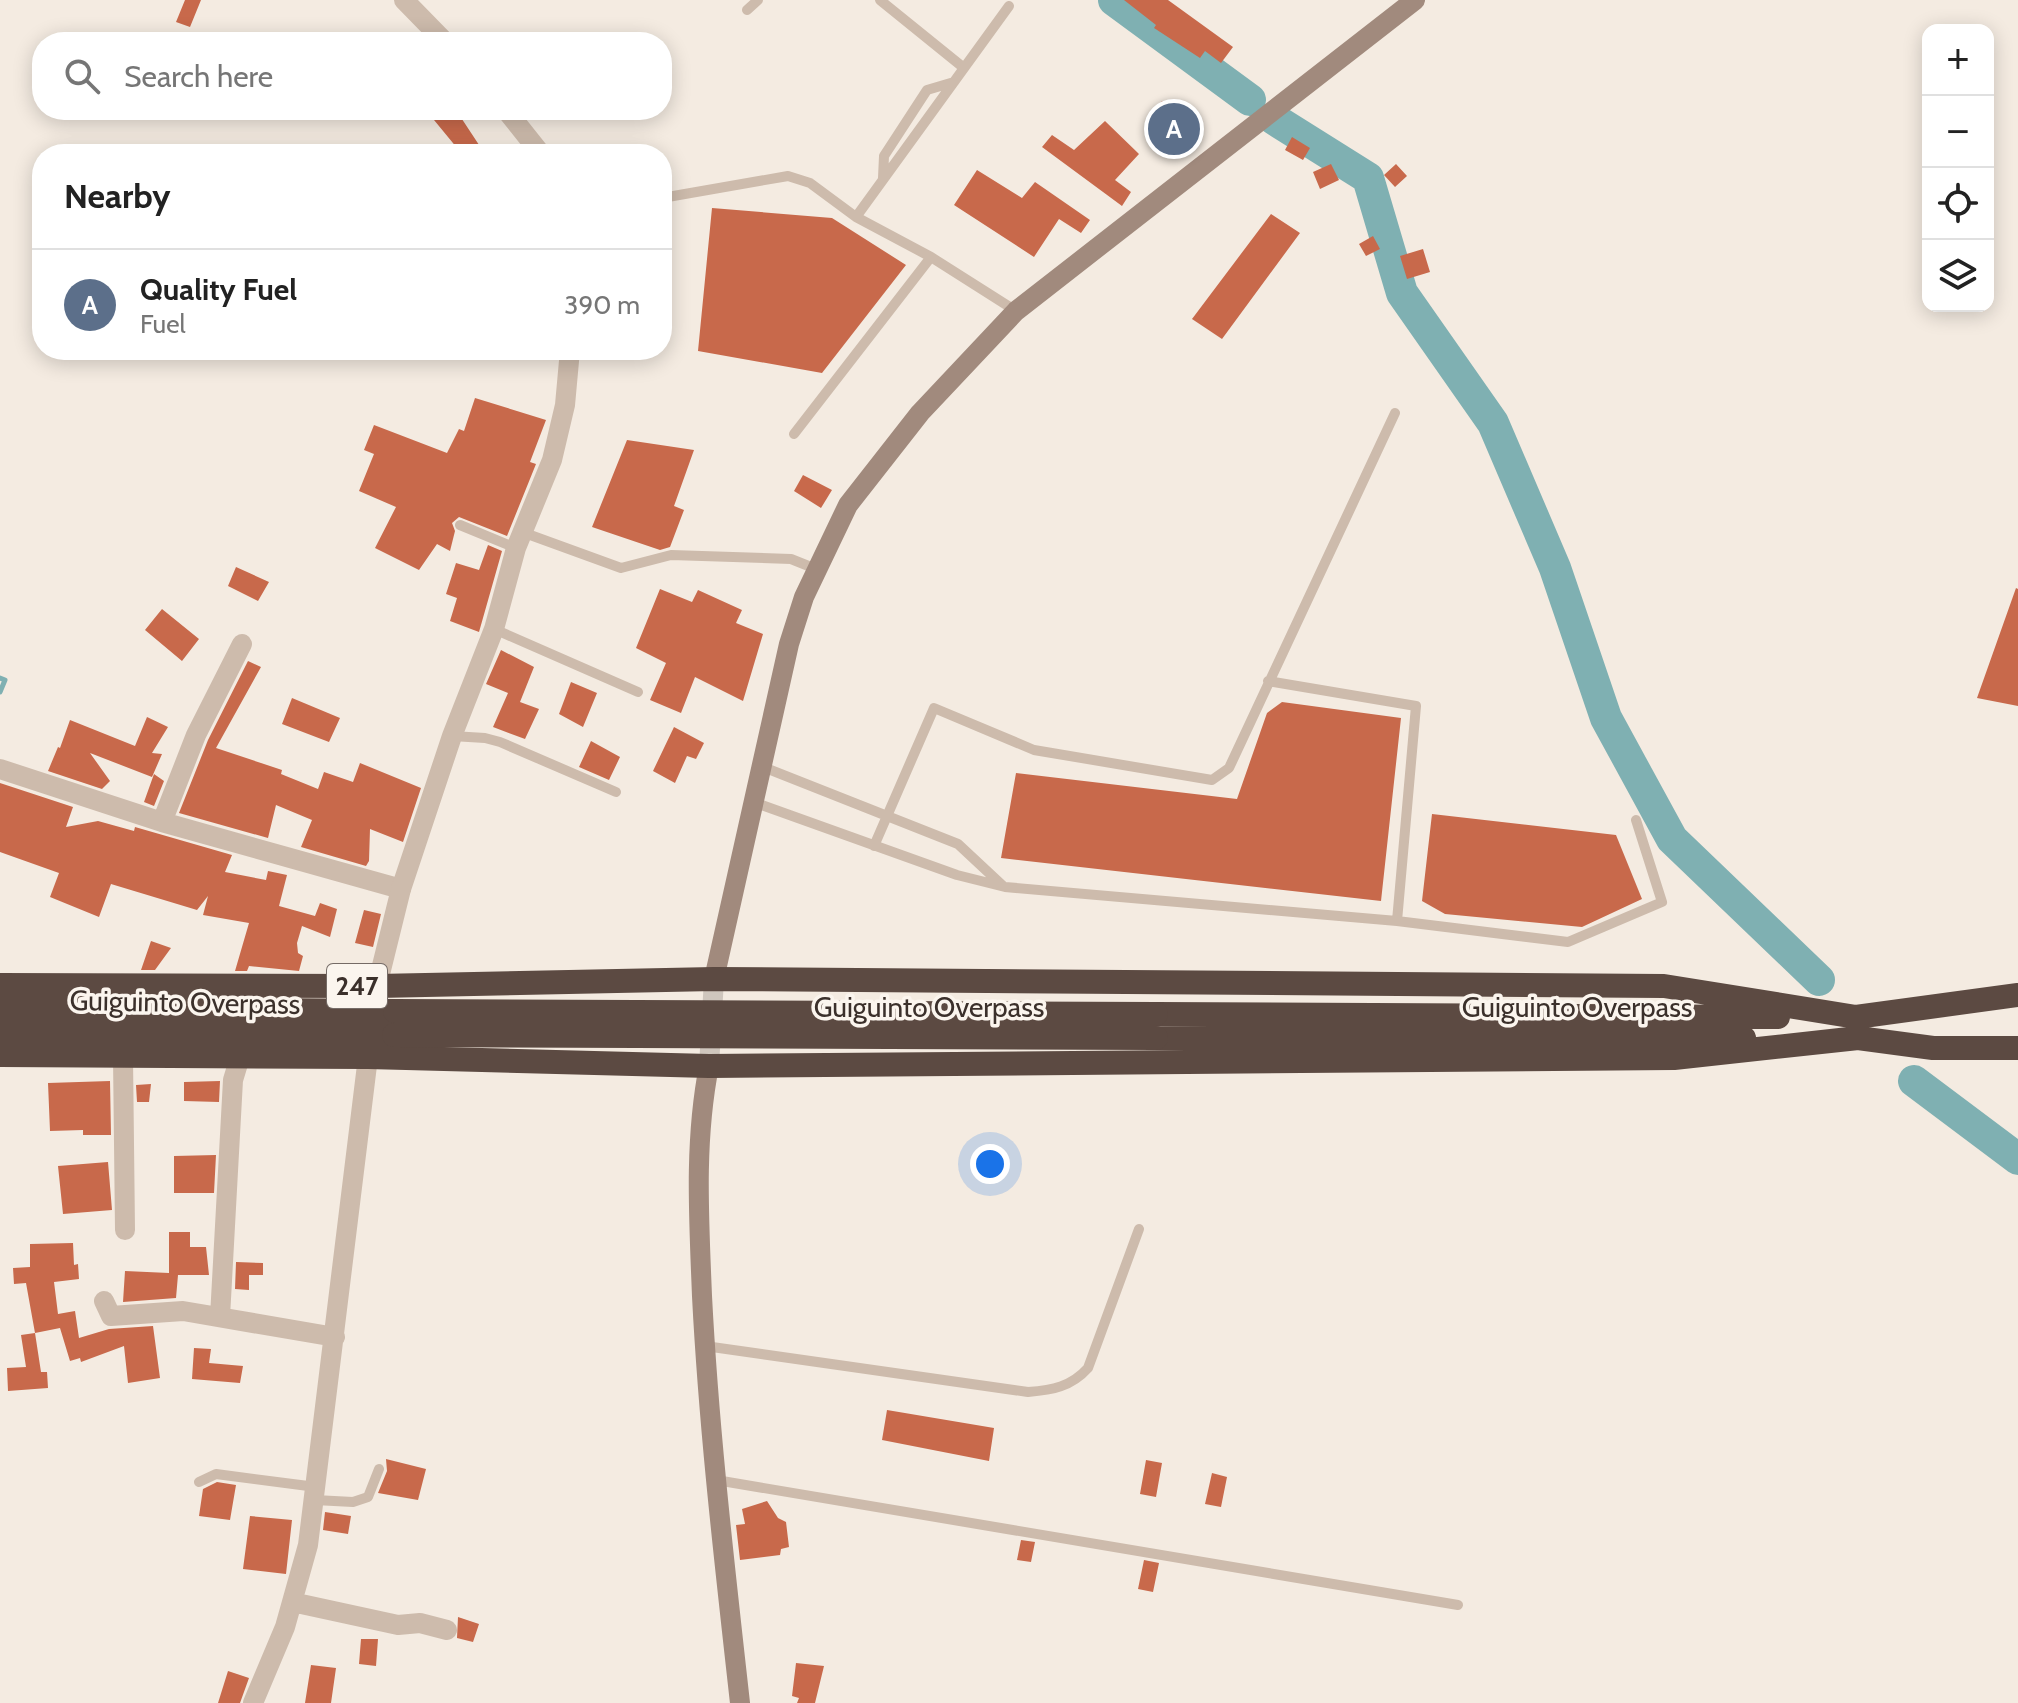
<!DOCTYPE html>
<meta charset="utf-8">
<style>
:root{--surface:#fff;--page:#f2f2f2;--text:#222;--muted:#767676;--line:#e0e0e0;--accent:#db2777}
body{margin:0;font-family:Cabin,sans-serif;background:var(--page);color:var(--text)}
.controls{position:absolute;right:24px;top:24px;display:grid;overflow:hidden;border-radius:16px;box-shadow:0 4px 20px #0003}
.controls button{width:72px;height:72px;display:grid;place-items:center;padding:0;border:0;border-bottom:2px solid var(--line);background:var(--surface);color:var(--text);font:40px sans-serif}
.you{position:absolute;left:990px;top:1164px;width:28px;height:28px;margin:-20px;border:6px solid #fff;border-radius:50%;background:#1a73e8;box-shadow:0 0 0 12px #1a73e833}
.badge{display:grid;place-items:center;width:52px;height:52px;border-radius:50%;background:var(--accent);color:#fff;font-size:26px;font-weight:700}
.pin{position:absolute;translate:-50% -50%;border:4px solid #fff;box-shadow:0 2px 8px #0006}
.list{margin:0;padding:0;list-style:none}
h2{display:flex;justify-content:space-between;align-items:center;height:104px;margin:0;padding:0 32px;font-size:34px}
h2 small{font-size:26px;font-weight:400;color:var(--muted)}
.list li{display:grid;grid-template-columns:52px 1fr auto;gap:24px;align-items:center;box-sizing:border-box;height:112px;padding:0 32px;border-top:2px solid var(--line)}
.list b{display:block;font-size:30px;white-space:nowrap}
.list p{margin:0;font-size:26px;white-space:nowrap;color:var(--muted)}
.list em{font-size:26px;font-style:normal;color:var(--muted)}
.icon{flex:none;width:44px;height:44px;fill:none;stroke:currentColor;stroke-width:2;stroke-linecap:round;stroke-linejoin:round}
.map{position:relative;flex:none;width:2018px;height:1703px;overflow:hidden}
.search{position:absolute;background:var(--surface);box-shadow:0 4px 20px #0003;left:32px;top:32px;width:640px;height:88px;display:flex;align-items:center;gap:20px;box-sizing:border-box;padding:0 28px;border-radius:32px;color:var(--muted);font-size:30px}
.panel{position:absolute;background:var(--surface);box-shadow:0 4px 20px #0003;left:32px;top:144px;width:640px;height:216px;border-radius:32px}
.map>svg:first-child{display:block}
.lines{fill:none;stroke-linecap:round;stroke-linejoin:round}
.stream{stroke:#7fb0b2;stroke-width:5}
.river{stroke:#7fb0b2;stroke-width:32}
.building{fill:#c8694b}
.secondary-tunnel{stroke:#cfc6bd;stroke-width:20;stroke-dasharray:20 10;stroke-linecap:butt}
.service{stroke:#cdbbac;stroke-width:10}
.minor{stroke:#cdbbac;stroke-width:20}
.tertiary{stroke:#cdbbac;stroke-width:20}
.secondary{stroke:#a18a7d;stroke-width:20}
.motorway{stroke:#5c4a42;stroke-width:24}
.motorway-bridge{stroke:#5c4a42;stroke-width:24}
.labels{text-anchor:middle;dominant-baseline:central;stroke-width:7;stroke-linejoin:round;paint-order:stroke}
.shield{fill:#fbf5ee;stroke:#756b66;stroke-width:2}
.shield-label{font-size:26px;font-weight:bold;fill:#3b302b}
.street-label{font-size:28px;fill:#3b302b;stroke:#fbf5ee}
</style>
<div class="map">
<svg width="2018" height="1703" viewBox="0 0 2018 1703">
<rect width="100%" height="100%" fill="#f4ebe1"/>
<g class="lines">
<path class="stream" d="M0 678 5 680 0 692"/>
<path class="river" d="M1114 0 1250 100
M1274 119 1368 178 1402 293 1493 423 1555 568 1606 718 1672 839 1819 980
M1914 1081 2018 1159"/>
</g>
<path class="building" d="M185 0H201L190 27 176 22Z
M1124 0H1168L1233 47 1221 63 1205 51 1200 58 1154 28 1156 25Z
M1162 101 1194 123 1181 137 1151 117Z
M447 110H456L485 154H462L434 120Z
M1105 121 1139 154 1115 180 1131 192 1122 206 1042 147 1052 135 1074 150Z
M1292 137 1310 148 1303 160 1285 150Z
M1331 164 1339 180 1320 189 1313 172Z
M1396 164 1407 176 1395 187 1384 175Z
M977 170 1022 198 1035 182 1090 220 1081 233 1059 219 1034 257 954 205Z
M712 208 832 218 906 265 822 373 698 351Z
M1271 214 1300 233 1222 339 1192 319Z
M1373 236 1380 249 1366 256 1359 244Z
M1423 249 1430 272 1407 279 1400 256Z
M475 398 546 420 530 462 536 464 507 536 459 517 452 523 455 531 450 551 437 544 419 570 375 548 396 507 359 491 374 454 364 450 374 425 447 453 459 429 464 431Z
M627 440 694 450 674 506 684 510 670 547 660 550 592 527Z
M803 475 832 490 821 508 794 491Z
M488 545 502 551 479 632 450 621 457 598 446 594 456 563 479 570Z
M236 567 269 582 258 601 228 586Z
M2016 588 2018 589V706L1977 698Z
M660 589 692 602 698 590 742 610 736 623 763 634 743 701 695 677 681 713 650 700 666 663 636 648Z
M162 609 199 639 182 661 145 630Z
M501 650 534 667 520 702 539 709 525 739 493 727 508 693 486 684Z
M248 661 261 667 216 748 282 770 281 774 318 789 324 772 353 782 360 763 421 788 403 842 370 829 369 861 366 866 301 847 312 820 276 805 268 838 179 813 208 740Z
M571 682 597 693 583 727 559 714Z
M292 698 340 718 329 742 282 724Z
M1282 702 1401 718 1381 901 1001 858 1016 773 1237 799 1267 713Z
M147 717 168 727 152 753 162 754 152 777 90 753 110 781 102 789 48 771 58 747 60 748 70 720 135 746Z
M674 727 704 743 696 759 687 756 675 783 653 771Z
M591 741 620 757 609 780 579 767Z
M154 774 164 781 154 806 144 802Z
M0 783 73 807 66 827 98 821 134 831 135 827 232 855 225 872 266 880 268 871 287 875 279 906 315 916 320 903 337 909 330 937 302 926 297 943 298 953 303 956 299 971 249 966 247 971H235L249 923 203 915 208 896 197 910 111 884 99 917 50 897 59 873 0 852Z
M1432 814 1616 835 1642 899 1582 927 1445 914 1422 901Z
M364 910 381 914 373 947 355 943Z
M151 941 171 948 155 970H141Z
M110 1081 111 1135H83V1130L50 1131 48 1083Z
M220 1081 219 1102 184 1101V1082Z
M151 1084 149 1102H137L136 1085Z
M216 1155 214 1193H174V1156Z
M108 1162 112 1210 63 1214 58 1166Z
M169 1232H190V1247H206L209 1275H178L176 1298 123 1302 125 1271 169 1273Z
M73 1243 74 1265 78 1264 79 1279 54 1282 58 1314 75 1311 79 1338 109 1329 153 1326 160 1378 128 1383 124 1346 81 1362 80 1358 70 1361 60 1328 35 1333 26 1283 14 1284 13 1268 30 1267V1244Z
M236 1262 263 1263V1275H249V1290L235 1289Z
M35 1333 41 1372H47L48 1388 8 1391 7 1368 26 1367 21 1335Z
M194 1348 211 1349 209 1363 243 1366 240 1383 192 1379Z
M887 1410 994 1428 989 1461 882 1440Z
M386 1459 426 1469 418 1500 378 1493 387 1471Z
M1146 1460 1162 1463 1156 1497 1140 1494Z
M1212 1473 1227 1477 1221 1507 1205 1504Z
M217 1482 236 1485 230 1520 199 1516 203 1489Z
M767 1501 778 1518 786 1522 789 1547 781 1549 780 1555 740 1560 736 1525 745 1524 742 1509Z
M325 1512 351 1516 348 1534 323 1530Z
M250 1516 292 1520 286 1574 243 1569Z
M1021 1540 1035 1542 1031 1562 1017 1560Z
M1144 1560 1159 1563 1153 1592 1138 1589Z
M458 1617 479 1624 473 1642 457 1638Z
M361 1639H378L376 1666 359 1664Z
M796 1663 824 1666 815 1703H797L799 1698 792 1696Z
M311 1665 336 1668 331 1703H305Z
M228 1671 249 1678 240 1703H218Z"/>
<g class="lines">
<path class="secondary-tunnel" d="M709 1066 714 979"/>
<path class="service" d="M880 0 964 68
M747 10 758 0
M883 178 884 156 927 90 954 82
M662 198 788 176 810 183 856 217 931 257 1016 311
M856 217 1009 6
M794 434 931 257
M460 525 516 548
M522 532 621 568 671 555 791 559 816 569
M494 629 638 692
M1268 681 1416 706 1397 921
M452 736 485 738 500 742 616 792
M763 767 958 844 1003 886
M756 803 957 875 1005 887 1397 921 1568 942 1662 902 1636 820
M874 846 934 708 1034 750 1212 780 1229 768 1395 413
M705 1346 1028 1392C1052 1390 1071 1387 1088 1368L1139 1229
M716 1480 1458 1605
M199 1482 216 1474 316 1487
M315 1500 353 1502 368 1497 379 1469"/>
<path class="minor" d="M0 769 162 822 401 889
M162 822 196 735 242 644
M123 1057 125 1230
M104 1301 111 1316 183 1311 335 1337
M220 1317 233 1080 240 1057
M292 1602 398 1625 420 1623 447 1630
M253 1703 285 1627 308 1545 368 1057"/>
<path class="tertiary" d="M404 0 445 42
M506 110 541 154
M377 986 401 889 452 736 494 629 516 548 552 460 565 405 570 350"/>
<path class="secondary" d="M714 979 789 644 804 597 848 505 920 413 1016 311 1415 0
M709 1066C694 1142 699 1219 702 1296 709 1432 725 1568 740 1703"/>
<path class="motorway" d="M0 985 377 986 714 979 1664 986 1856 1017 2018 995
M0 1008 395 1011
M1156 1014 1778 1017
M0 1031 394 1035
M1156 1038H1744
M0 1055 368 1057 709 1066 1674 1058 1858 1038 1933 1048H2018"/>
<path class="motorway-bridge" d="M395 1011 1156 1014
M394 1035 1156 1038"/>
</g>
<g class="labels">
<rect class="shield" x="327" y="964" width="60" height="44" rx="6"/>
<g class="shield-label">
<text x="357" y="986">247</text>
</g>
<g class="street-label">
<text transform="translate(185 1002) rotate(1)">Guiguinto Overpass</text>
<text x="929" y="1007">Guiguinto Overpass</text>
<text x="1577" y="1007">Guiguinto Overpass</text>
</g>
</g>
</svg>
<div class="controls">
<button>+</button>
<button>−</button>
<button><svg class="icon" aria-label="locate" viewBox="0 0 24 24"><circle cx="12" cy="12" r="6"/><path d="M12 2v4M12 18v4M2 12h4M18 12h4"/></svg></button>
<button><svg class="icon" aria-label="layers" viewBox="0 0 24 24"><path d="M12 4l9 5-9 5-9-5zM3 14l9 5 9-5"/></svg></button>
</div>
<div class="you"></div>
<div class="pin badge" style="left:1174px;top:129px;background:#5c6f8a">A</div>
<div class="search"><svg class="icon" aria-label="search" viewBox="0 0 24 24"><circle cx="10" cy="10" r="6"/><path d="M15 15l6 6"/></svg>Search here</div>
<section class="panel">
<h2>Nearby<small></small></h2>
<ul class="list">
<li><span class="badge" style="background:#5c6f8a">A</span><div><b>Quality Fuel</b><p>Fuel</p></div><em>390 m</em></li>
</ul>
</section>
</div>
